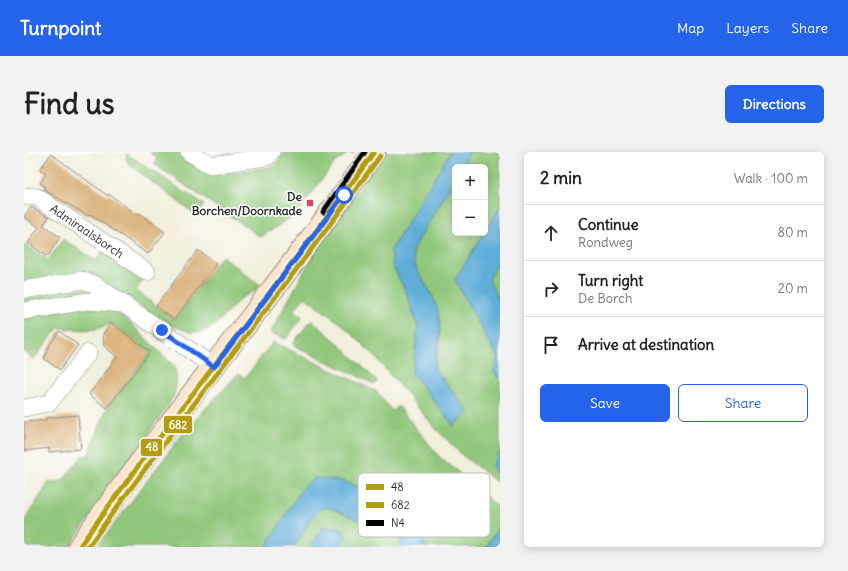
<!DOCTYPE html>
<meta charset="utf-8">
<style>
:root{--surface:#fff;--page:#f2f2f2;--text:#222;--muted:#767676;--line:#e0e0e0;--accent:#2563eb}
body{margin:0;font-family:Delius,sans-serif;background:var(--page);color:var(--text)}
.controls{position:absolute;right:12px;top:12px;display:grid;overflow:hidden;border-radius:6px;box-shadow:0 2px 10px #0003}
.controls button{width:36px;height:36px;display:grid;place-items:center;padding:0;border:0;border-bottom:1px solid var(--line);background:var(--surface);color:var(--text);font:20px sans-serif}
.stop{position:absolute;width:12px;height:12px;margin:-9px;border:3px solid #2563eb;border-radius:50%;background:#fff}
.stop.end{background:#2563eb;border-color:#fff;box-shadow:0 1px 4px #0008}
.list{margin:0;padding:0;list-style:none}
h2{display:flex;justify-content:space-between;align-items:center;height:52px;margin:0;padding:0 16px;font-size:17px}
h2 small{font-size:13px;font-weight:400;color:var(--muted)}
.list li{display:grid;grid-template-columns:26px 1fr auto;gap:12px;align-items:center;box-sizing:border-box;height:56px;padding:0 16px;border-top:1px solid var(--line)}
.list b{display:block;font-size:15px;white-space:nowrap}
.list p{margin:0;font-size:13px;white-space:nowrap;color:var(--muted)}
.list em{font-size:13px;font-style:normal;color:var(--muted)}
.actions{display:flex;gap:8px;padding:12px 16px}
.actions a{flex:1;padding:9px 0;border:1px solid var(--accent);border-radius:6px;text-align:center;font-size:14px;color:var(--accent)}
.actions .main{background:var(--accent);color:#fff}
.icon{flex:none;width:22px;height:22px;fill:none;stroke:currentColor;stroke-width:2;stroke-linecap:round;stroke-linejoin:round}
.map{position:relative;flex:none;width:476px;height:395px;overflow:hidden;border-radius:6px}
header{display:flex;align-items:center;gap:24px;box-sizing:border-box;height:56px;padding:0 20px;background:var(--accent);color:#fff}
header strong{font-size:19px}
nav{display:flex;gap:22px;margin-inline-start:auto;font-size:14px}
.intro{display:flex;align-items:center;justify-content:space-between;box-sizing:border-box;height:96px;padding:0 24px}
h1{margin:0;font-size:28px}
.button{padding:10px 18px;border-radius:6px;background:var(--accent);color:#fff;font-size:14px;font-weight:700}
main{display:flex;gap:24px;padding:0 24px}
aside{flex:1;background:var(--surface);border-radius:6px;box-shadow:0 2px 10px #0003}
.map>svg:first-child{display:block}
.green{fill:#91c77a;stroke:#5e7952}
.water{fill:#60add9;stroke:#466c82}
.building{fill:#dcb581}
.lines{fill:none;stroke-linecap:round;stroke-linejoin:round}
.minor-casing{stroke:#8f8d84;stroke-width:18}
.secondary-casing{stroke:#8f8d84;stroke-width:24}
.minor{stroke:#fff;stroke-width:17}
.secondary{stroke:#fbe5cf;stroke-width:22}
.bus-1-casing{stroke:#fff;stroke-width:8}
.bus-2-casing{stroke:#fff;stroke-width:8}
.bus-3-casing{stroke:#fff;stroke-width:8}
.bus-1{stroke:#b39c0f;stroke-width:5}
.bus-2{stroke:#b39c0f;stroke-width:5}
.bus-3{stroke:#000;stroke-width:5}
.route{stroke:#2563eb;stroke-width:5}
.poi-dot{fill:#d1495b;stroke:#fff;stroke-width:1.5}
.labels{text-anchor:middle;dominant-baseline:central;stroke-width:3;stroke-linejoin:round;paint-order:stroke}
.poi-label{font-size:12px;font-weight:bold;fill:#2b2b2b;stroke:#fff;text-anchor:end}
.street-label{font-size:12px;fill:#2b2b2b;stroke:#fff}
.key{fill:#fff;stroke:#bfbfbf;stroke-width:1}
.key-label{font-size:11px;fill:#2b2b2b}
.line-badge{stroke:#fff;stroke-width:1.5}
.badge-label{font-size:11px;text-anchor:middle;font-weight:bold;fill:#fff}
</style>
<header>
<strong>Turnpoint</strong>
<nav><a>Map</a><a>Layers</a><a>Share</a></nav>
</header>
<div class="intro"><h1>Find us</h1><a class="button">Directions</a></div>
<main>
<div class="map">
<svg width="476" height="395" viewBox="0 0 476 395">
<rect width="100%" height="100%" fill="#fff"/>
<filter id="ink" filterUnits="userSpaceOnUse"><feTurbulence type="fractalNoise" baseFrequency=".025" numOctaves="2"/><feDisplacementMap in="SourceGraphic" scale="8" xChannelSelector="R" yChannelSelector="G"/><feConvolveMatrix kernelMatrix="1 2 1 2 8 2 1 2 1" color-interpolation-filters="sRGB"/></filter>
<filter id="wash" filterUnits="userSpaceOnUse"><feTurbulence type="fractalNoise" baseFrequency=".012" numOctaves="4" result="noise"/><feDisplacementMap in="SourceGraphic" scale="16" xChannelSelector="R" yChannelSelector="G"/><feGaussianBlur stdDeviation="0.9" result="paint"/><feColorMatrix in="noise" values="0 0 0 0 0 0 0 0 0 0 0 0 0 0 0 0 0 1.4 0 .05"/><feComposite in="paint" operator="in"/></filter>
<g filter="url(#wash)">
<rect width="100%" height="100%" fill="#f3efdd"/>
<path class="green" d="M125 0H158L193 23 251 14 260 0H331L329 2 326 0 311 10 273 61 237 85 130 12 133 6Z
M361 0H426L369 114 384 144 394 176 388 221 445 260 410 216C415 191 419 178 411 151 405 132 387 118 389 97L431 27V81H460L431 128 474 206 470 220 476 228V300L471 320 476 323V333L437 302 413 278 348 201 316 171 281 145 270 158 278 164 277 167 262 187 246 181 289 104Z
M446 0H476V55L461 79V15H437Z
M103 2 180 53 172 63 106 13 102 7Z
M39 87 72 109 79 99 118 129 112 138 150 168 198 104 236 133 232 138 217 146 190 174 176 180H165L145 172 82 132H0V92L24 108Z
M476 108V151L464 127Z
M57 136 68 140 67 142 0 152V142Z
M54 153 89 159 102 167 150 214C154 226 153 234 149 245L45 395H0V370L25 330 38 329 59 303 64 304 83 256 126 200 87 171C71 181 52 177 34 176L10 207 0 200V167Z
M288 169 315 192 353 229 352 231 350 232 271 194 270 190 285 171Z
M249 190 353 240 368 259 374 254 418 308 419 307 476 357V374L462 395H400L399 380 376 393V395H352L338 392 335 395H316L322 386 290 389 286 395H270L289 364 297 356 303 355 319 361 372 350 319 329 280 334 242 395H73L161 279 214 222 221 226Z"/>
<path class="water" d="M426 0H446L437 15H431V27L389 97C387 117 404 132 411 150 420 174 414 192 410 216L445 260 430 274 388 221 394 176 384 144 369 114 367 98Z
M476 55V108L465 127 476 151V228L470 220 474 206 431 128Z
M476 300V323L468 314Z
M291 326 319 329 373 351 350 374 303 355 297 356 289 364 270 395H242L280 334Z
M391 364 399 380 400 395H376L378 374Z
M476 374V395H462Z
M307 375 318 377 322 386 316 395H286L299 376Z"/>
<g id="blocks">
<path class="building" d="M27 2 84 44 85 42 113 63 115 61 141 80 124 102 66 62 64 64 57 60 19 37 21 35 16 31 22 22 16 17Z
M7 55 25 65 19 73 36 85 23 105 4 91 15 75 0 65Z
M174 98 192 112 150 168 132 154Z
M87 171 126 200 83 256 65 242 93 205 80 194 79 182Z
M35 179 54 193 36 218 20 207 23 197Z
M54 263 57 297 25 300V296L0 299V270L22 268V266Z"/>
</g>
</g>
<g filter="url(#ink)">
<use href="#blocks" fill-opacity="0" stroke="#8f8d84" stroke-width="1"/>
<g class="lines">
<g class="minor-casing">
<path id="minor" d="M165 0 186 13 243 5 247 0
M0 44 13 45 123 120
M0 138 58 128 72 133 190 215
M0 159 64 149 99 152
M0 256 25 251 64 201"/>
</g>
<g class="secondary-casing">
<path id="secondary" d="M55 395C149 260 256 135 350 0"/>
</g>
<use href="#minor" class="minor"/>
<use href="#secondary" class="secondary"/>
<g class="bus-1-casing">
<path id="bus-1" d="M55 395C150 261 255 134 350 0"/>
</g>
<g class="bus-2-casing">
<path id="bus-2" d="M64 395C158 263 261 137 356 4"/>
</g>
<g class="bus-3-casing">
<path id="bus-3" d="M299 60 341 0"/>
</g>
<use href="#bus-1" class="bus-1"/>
<use href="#bus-2" class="bus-2"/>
<use href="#bus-3" class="bus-3"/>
</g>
</g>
<g class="lines" filter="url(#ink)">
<path class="route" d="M138 178 190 215 320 43"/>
</g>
<rect class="poi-dot" x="282" y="47" width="8" height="8" rx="2"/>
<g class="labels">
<g class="poi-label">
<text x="278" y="44">De<tspan x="278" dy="14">Borchen/Doornkade</tspan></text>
</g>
<g class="street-label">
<text transform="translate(63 79) rotate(34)">Admiraalsborch</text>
</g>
</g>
<rect x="334" y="321" width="132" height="64" rx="6" class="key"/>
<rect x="342" y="332" width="18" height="6" fill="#b39c0f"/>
<rect x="342" y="350" width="18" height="6" fill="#b39c0f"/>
<rect x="342" y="368" width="18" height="6" fill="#000"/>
<g class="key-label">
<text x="367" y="339">48</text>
<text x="367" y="357">682</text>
<text x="367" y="375">N4</text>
</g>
<g class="line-badge">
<rect x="139" y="263" width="30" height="19" rx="4" fill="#b39c0f"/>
<rect x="116" y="286" width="23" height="19" rx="4" fill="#b39c0f"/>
</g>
<g class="badge-label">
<text x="154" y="277">682</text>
<text x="128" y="299">48</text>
</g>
</svg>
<div class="controls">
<button>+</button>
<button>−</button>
</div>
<div class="stop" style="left:320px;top:43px"></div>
<div class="stop end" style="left:138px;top:178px"></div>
</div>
<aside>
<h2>2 min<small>Walk · 100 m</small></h2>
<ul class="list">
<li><svg class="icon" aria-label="ahead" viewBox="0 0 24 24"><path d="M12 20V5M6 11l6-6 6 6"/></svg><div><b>Continue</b><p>Rondweg</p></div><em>80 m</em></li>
<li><svg class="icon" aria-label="right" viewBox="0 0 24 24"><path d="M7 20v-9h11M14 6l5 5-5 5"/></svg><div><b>Turn right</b><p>De Borch</p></div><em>20 m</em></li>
<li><svg class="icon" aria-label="arrive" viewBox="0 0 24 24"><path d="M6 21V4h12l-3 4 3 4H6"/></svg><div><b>Arrive at destination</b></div></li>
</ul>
<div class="actions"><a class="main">Save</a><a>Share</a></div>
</aside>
</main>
